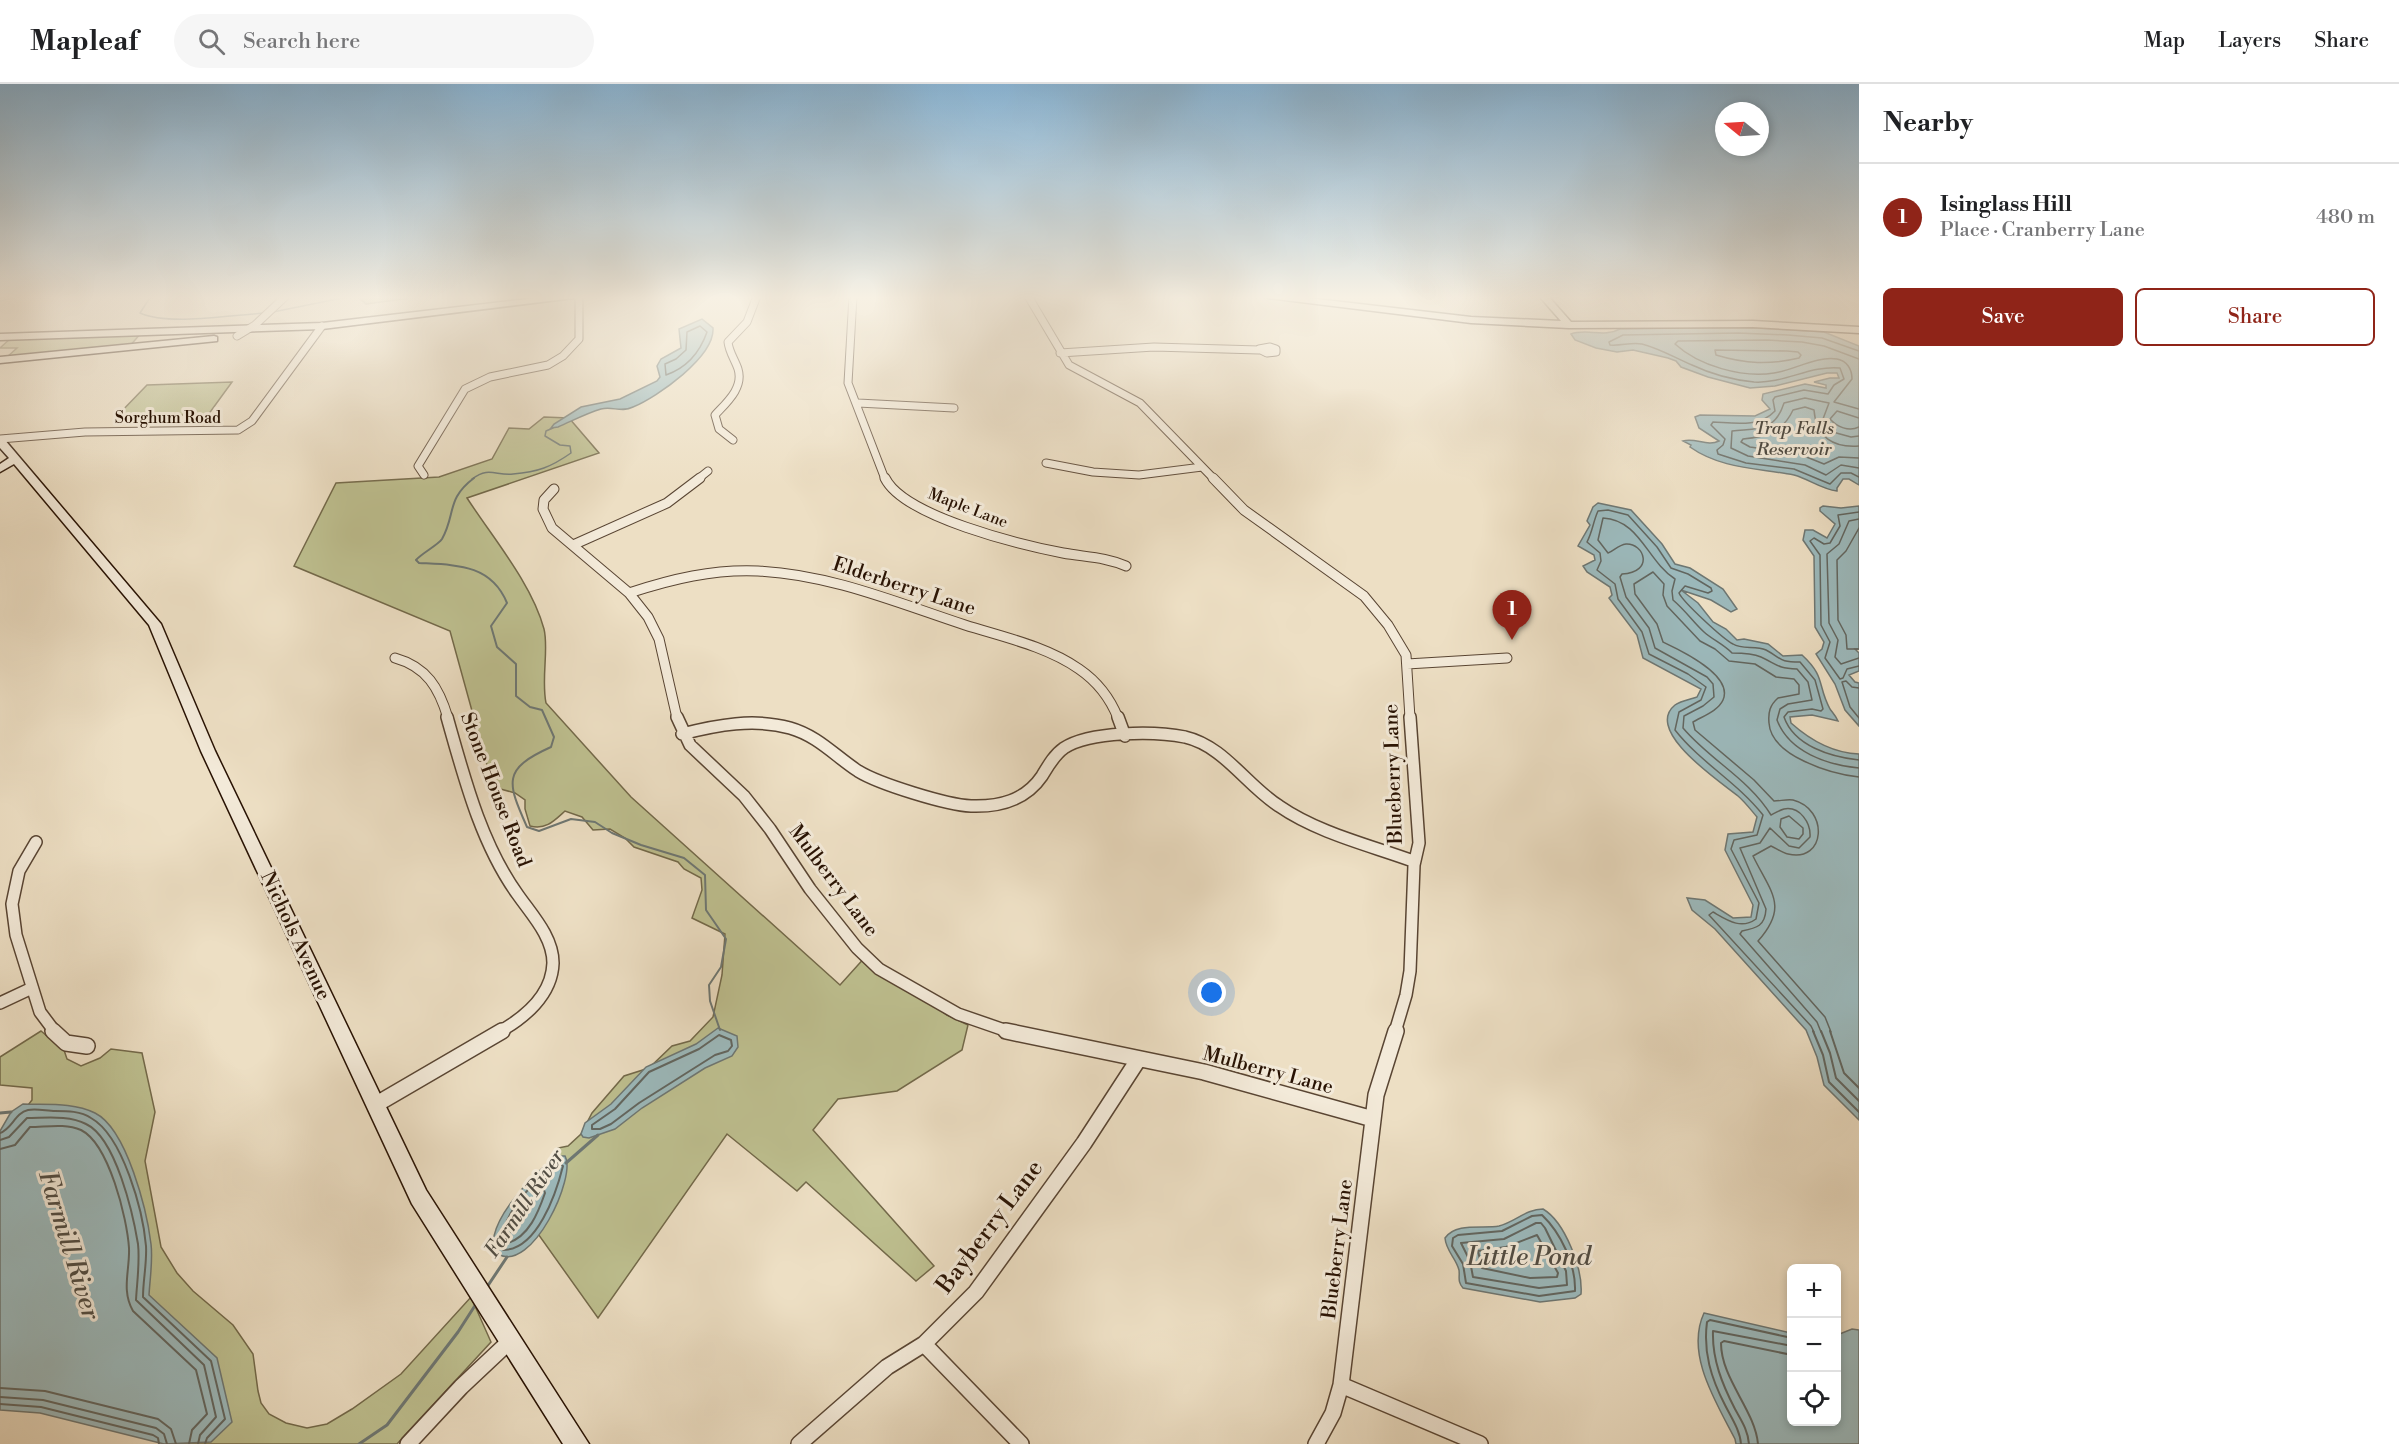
<!DOCTYPE html>
<meta charset="utf-8">
<style>
:root{--surface:#fff;--page:#f6f6f6;--text:#202124;--muted:#757577;--line:#e0e0e0;--accent:#8f2418}
body{margin:0;font-family:"Libre Bodoni",serif;background:var(--page);color:var(--text)}
.controls{position:absolute;right:18px;bottom:18px;display:grid;overflow:hidden;border-radius:9px;box-shadow:0 3px 9px #0003}
.controls button{width:54px;height:54px;display:grid;place-items:center;padding:0;border:0;border-bottom:2px solid var(--line);background:var(--surface);color:var(--text);font:30px sans-serif}
.compass{position:absolute;left:1715px;top:18px;width:54px;height:54px;border-radius:50%;background:var(--surface);box-shadow:0 3px 9px #0003;rotate:288deg}
.you{position:absolute;left:1212px;top:909px;width:21px;height:21px;margin:-15px;border:4px solid #fff;border-radius:50%;background:#1a73e8;box-shadow:0 0 0 9px #1a73e833}
.badge{display:grid;place-items:center;width:39px;height:39px;border-radius:50%;background:var(--accent);color:#fff;font-size:20px;font-weight:700}
.pin{position:absolute;translate:-50% -50px;filter:drop-shadow(0 2px 3px #0008)}
.pin::after{content:'';position:absolute;top:32px;width:21px;height:18px;background:inherit;clip-path:polygon(0 0,100% 0,50% 100%)}
.list{margin:0;padding:0;list-style:none}
h2{display:flex;justify-content:space-between;align-items:center;height:78px;margin:0;padding:0 24px;font-size:26px}
h2 small{font-size:20px;font-weight:400;color:var(--muted)}
.list li{display:grid;grid-template-columns:39px 1fr auto;gap:18px;align-items:center;box-sizing:border-box;height:108px;padding:0 24px;border-top:2px solid var(--line)}
.list b{display:block;font-size:22px;white-space:nowrap}
.list p{margin:0;font-size:20px;white-space:nowrap;color:var(--muted)}
.list em{font-size:20px;font-style:normal;color:var(--muted)}
.actions{display:flex;gap:12px;padding:18px 24px}
.actions a{flex:1;padding:14px 0;border:2px solid var(--accent);border-radius:9px;text-align:center;font-size:21px;color:var(--accent)}
.actions .main{background:var(--accent);color:#fff}
.icon{flex:none;width:33px;height:33px;fill:none;stroke:currentColor;stroke-width:2;stroke-linecap:round;stroke-linejoin:round}
.map{position:relative;flex:none;width:1859px;height:1360px;overflow:hidden}
header{display:flex;align-items:center;gap:36px;box-sizing:border-box;height:84px;padding:0 30px;background:var(--surface);border-bottom:2px solid var(--line)}
header strong{font-size:28px}
nav{display:flex;gap:33px;margin-inline-start:auto;font-size:21px}
.search{width:420px;height:54px;background:var(--page);display:flex;align-items:center;gap:15px;box-sizing:border-box;padding:0 21px;border-radius:33px;color:var(--muted);font-size:22px}
main{display:flex}
aside{flex:1;background:var(--surface)}
.map>svg:first-child{display:block}
.green{fill:#bec090;stroke:#73694a;stroke-width:1.5}
.water{fill:#9cbabd;stroke:#6e7773;stroke-width:1.5}
.lines{fill:none;stroke-linecap:round;stroke-linejoin:round}
.shore-far1{stroke:#626660;stroke-width:1.5}
.shore{stroke:#626660;stroke-width:2}
.stream-far2{stroke:#6e7773;stroke-width:1.5}
.stream-far1{stroke:#6e7773;stroke-width:2}
.stream{stroke:#6e7773;stroke-width:3}
.minor-far3-casing{stroke:#594533;stroke-width:9}
.minor-far2-casing{stroke:#594533;stroke-width:11}
.minor-far1-casing{stroke:#594533;stroke-width:14}
.minor-casing{stroke:#594533;stroke-width:18}
.secondary-casing{stroke:#281203;stroke-width:3}
.minor-far3{stroke:#f3ead9;stroke-width:7}
.minor-far2{stroke:#f3ead9;stroke-width:9}
.minor-far1{stroke:#f3ead9;stroke-width:11}
.minor{stroke:#f3ead9;stroke-width:15}
.secondary{fill:#f3ead9;fill-rule:evenodd}
.labels{text-anchor:middle;dominant-baseline:central;stroke-width:6;stroke-linejoin:round;paint-order:stroke}
.far-street-label{font-size:16px;fill:#281203;stroke:#f3ead9}
.far-water-label{font-size:18px;font-style:italic;fill:#514d44;stroke:#f3ead9}
.street-label{font-size:20px;fill:#281203;stroke:#f3ead9}
.water-label{font-size:21px;font-style:italic;fill:#514d44;stroke:#f3ead9}
.near-street-label{font-size:24px;fill:#281203;stroke:#f3ead9}
.near-water-label{font-size:26px;font-style:italic;fill:#514d44;stroke:#f3ead9}
</style>
<header>
<strong>Mapleaf</strong>
<div class="search"><svg class="icon" aria-label="search" viewBox="0 0 24 24"><circle cx="10" cy="10" r="6"/><path d="M15 15l6 6"/></svg>Search here</div>
<nav><a>Map</a><a>Layers</a><a>Share</a></nav>
</header>
<main>
<div class="map">
<svg width="1859" height="1360" viewBox="0 0 1859 1360">
<rect width="100%" height="100%" fill="#eddfc4"/>
<filter id="stains"><feTurbulence type="fractalNoise" baseFrequency=".00333" numOctaves="4"/><feColorMatrix values="0 0 0 0 .2 0 0 0 0 .09 0 0 0 0 .02 0 0 0 .5 -.17"/></filter>
<radialGradient id="worn" r=".72"><stop offset=".6" stop-color="#630" stop-opacity="0"/><stop offset="1" stop-color="#630" stop-opacity=".3"/></radialGradient>
<path class="green" d="M357 212H426L366 220Z
M141 249 129 263 6 274 17 264H0L10 255Z
M232 298 208 331H118L147 301Z
M544 333 569 334 599 369 467 414C493 454 532 500 544 545 549 565 541 595 546 619L631 713 840 901 867 871 947 931 968 941 962 966 897 1007 838 1015 813 1046 934 1182 916 1197 806 1098 797 1107 727 1050 598 1234 521 1126 559 1072 558 1064 568 1062 581 1050 592 1029 624 992 649 984 672 962 690 957 713 933 722 891 725 850 692 834 702 806 701 794 684 785 678 778 634 763 625 754 610 745 593 746 582 733 565 727C554 737 546 746 530 742L525 725V716L515 709 493 703 450 547 294 482 336 399 439 393 492 375 509 344 529 345Z
M41 947 64 966 67 975 81 982 100 974 111 965 142 969 155 1028 145 1077 161 1163 177 1189 193 1207 233 1241 253 1270 258 1307 261 1319 269 1330 286 1339 307 1344 327 1340 352 1325 401 1290 471 1213 491 1258 397 1360H172L8 1047 32 1016V1004L0 1001V973Z"/>
<path class="water" d="M702 235 713 244C715 273 657 313 633 323 621 329 613 322 601 325 587 329 572 337 558 343L551 344 554 340 581 323 620 315 657 297 660 293 657 282 661 275 681 264 679 245Z
M1738 243 1824 248 1859 262V401L1849 395H1843L1837 404V407C1821 405 1809 395 1794 391 1758 384 1721 385 1690 363L1691 361 1683 357C1695 353 1707 363 1719 357L1699 344 1695 333 1700 331 1755 332 1770 325 1762 316 1763 310 1805 300 1826 304V301L1814 298 1830 294H1839L1837 289H1827L1775 302 1750 304 1708 293 1681 283 1676 277 1668 274 1633 266 1617 268 1596 264 1575 256 1571 250C1587 244 1604 254 1620 245Z
M1598 419 1631 426 1662 460 1675 480 1690 484 1723 505 1737 525 1731 528 1711 516 1681 506 1698 519 1713 538 1726 545 1737 556 1744 555 1768 560 1783 572 1802 571C1826 593 1817 601 1830 625 1833 629 1836 632 1838 637L1812 631 1790 633 1791 639C1810 656 1833 669 1859 670V1036L1824 1001 1817 973 1806 946 1715 845 1692 826 1687 814 1705 816 1733 834 1751 833 1753 821 1725 766 1728 750 1753 748 1757 733C1751 726 1745 718 1738 712 1721 698 1643 647 1675 621 1680 617 1691 615 1697 613L1701 605 1643 574 1637 551 1609 514 1612 511 1610 503 1587 488 1583 482 1595 476 1594 471 1578 462 1590 441 1587 437 1593 423Z
M1823 422 1841 424 1859 422V565H1855L1859 569V587L1849 591 1855 598 1859 599V642L1845 626 1835 600 1816 570 1822 565 1824 558 1815 543 1814 472 1803 456 1805 446H1813L1827 454 1835 440 1820 427V424Z
M718 944 737 952 738 963 732 972 705 984 642 1024 615 1045 589 1054 583 1053 581 1050 585 1039 611 1020 646 983 696 960Z
M23 1020C46 1021 73 1018 95 1029 127 1045 147 1127 151 1160 153 1176 150 1194 149 1211L217 1274 232 1338 211 1358 164 1360 40 1329 0 1326V1047L11 1028Z
M559 1072H565C577 1092 532 1190 498 1170 495 1165 492 1158 494 1152 500 1125 537 1085 559 1072Z
M1543 1125C1565 1138 1583 1185 1581 1210L1575 1214 1540 1218 1463 1204C1457 1197 1460 1193 1459 1186 1456 1174 1446 1167 1445 1154 1456 1138 1483 1145 1499 1142 1515 1138 1526 1125 1543 1125Z
M1704 1229 1791 1249 1792 1338H1836L1837 1251 1852 1245 1859 1246V1360H1736L1735 1355C1716 1318 1685 1270 1704 1229Z"/>
<g class="lines">
<path class="shore-far1" d="M700 242 707 248C700 268 686 284 666 291L665 280 676 275 686 266 687 248Z
M1715 266 1787 267 1798 268 1801 271 1799 274C1769 281 1746 280 1716 271Z
M1859 267 1822 254 1788 251 1738 249 1623 251 1609 258 1610 261C1621 262 1631 258 1642 260 1661 265 1675 274 1692 281 1711 290 1734 296 1754 298 1784 300 1810 281 1840 284L1844 295 1834 301 1828 310 1804 306 1775 313 1773 316 1775 327C1759 344 1734 339 1713 338L1711 341 1725 355 1723 361 1717 366 1718 370 1746 379 1794 385 1830 400 1841 389H1851L1859 393
M1859 275 1824 262 1802 258 1767 256 1678 257 1675 260C1699 282 1742 294 1774 289 1795 286 1815 272 1837 275 1847 277 1852 285 1852 295L1834 318 1859 325
M1859 334 1837 327 1830 335C1837 343 1849 348 1859 343
M1859 352 1851 353 1829 347 1823 335 1829 319 1805 314 1784 319C1775 348 1758 344 1732 347L1731 364 1748 372 1805 381 1826 391 1841 381 1859 384
M1859 362C1833 364 1816 353 1814 326L1805 323 1793 326C1783 348 1766 353 1743 355L1741 358 1750 363 1799 370 1824 380 1839 373 1859 374
M1859 428 1838 431 1840 442 1830 459 1824 460 1814 454 1810 457 1820 471 1821 541 1830 558 1825 574 1840 595 1843 594 1847 585 1859 582
M1859 435 1849 437 1839 460 1827 470 1829 539 1838 556 1835 573 1841 580 1859 574
M1859 444 1846 467 1837 476 1838 536 1846 551 1847 565H1859
M1859 604 1852 603 1846 597 1842 598 1850 623 1859 634
M1789 732 1803 744V750L1799 755 1787 753 1780 743 1781 735Z
M1814 948 1811 942 1709 831 1713 828C1727 836 1741 846 1756 835L1759 819 1731 765 1734 756 1757 751 1763 731C1737 698 1701 679 1675 646L1679 628 1701 616 1706 603 1688 590 1649 570 1642 548 1618 515 1615 500 1597 486 1601 477 1600 469 1587 458C1593 446 1593 438 1598 427L1608 426 1628 431 1657 463 1671 484 1688 490 1711 504 1712 507 1708 509 1685 502 1679 509C1683 518 1723 555 1733 560 1742 566 1756 561 1766 566 1783 575 1778 578 1800 578L1815 596 1823 625 1821 627 1812 625 1788 628 1784 633C1794 662 1831 673 1859 676
M1821 948 1817 938 1740 850 1742 847C1757 844 1765 842 1766 825L1740 764 1760 759 1770 744 1789 762 1799 764 1810 753C1811 739 1800 722 1784 725 1780 726 1775 729 1771 731 1749 695 1710 676 1683 644L1684 632 1703 622 1714 613 1713 600 1707 593 1655 564 1649 544 1626 513 1620 493 1622 490C1655 488 1644 459 1626 460 1618 461 1614 467 1608 469L1598 456 1603 434C1640 436 1647 477 1675 495L1672 507 1673 516C1686 527 1693 538 1704 548 1713 556 1723 560 1732 569 1741 569 1752 569 1761 573 1778 581 1777 584 1797 585L1808 598 1812 616 1788 620 1780 625 1777 636C1789 668 1827 681 1859 684
M1831 948 1825 933 1758 857C1789 822 1771 809 1753 772L1771 762C1776 764 1782 769 1788 770 1826 779 1829 725 1793 716 1787 715 1780 717 1774 717L1754 696 1695 646 1693 638C1703 632 1718 627 1723 616 1734 591 1680 566 1663 558L1657 540 1635 510 1634 500 1653 488 1664 500 1663 511 1667 522 1700 557 1715 565 1729 577 1755 580 1776 593 1794 595 1799 601V610L1778 614C1770 621 1768 628 1769 639 1771 672 1831 690 1859 693"/>
<path class="shore" d="M1813 947 1823 971 1829 998 1859 1028
M1821 947 1830 969 1836 994 1859 1017
M1830 947 1844 989 1859 1004
M719 951 731 956 732 962 728 967 715 971 639 1019 611 1040 600 1045H592V1041L615 1025 649 988 699 965Z
M0 1049C12 1045 15 1029 28 1026 36 1024 47 1027 55 1027 67 1027 81 1027 91 1034 123 1052 143 1127 146 1162 147 1179 143 1196 143 1213L211 1277 225 1335 207 1354 205 1360
M0 1056 9 1053 27 1034C46 1034 69 1031 86 1040 116 1054 133 1130 138 1160 140 1178 137 1198 136 1216L204 1281 216 1333 200 1351 198 1360
M0 1065 15 1061 30 1043C46 1043 65 1039 81 1046 109 1060 127 1134 129 1164 130 1186 121 1206 133 1227L196 1286 207 1330 192 1346 189 1360
M558 1079 563 1082C556 1110 537 1166 503 1166 496 1133 534 1097 558 1079Z
M541 1106H544L545 1109C538 1129 529 1152 508 1159L507 1155 521 1129Z
M1542 1131C1561 1149 1576 1181 1575 1207L1539 1212 1466 1199 1463 1180 1452 1162 1453 1154 1458 1151 1502 1147 1532 1132Z
M1536 1139H1541L1545 1144 1566 1187 1567 1201 1539 1204 1473 1193 1470 1177 1461 1159 1504 1155Z
M1537 1151 1558 1189 1557 1193 1530 1194 1482 1184 1478 1167 1506 1163Z
M0 1304 45 1307 158 1335 171 1345 176 1360
M0 1313 43 1316 156 1344 164 1350 167 1360
M0 1320 41 1323 153 1351 158 1354 159 1360
M1741 1360C1740 1346 1731 1333 1725 1321 1711 1294 1703 1268 1707 1238L1710 1236 1792 1254
M1749 1360C1748 1346 1741 1336 1735 1325 1722 1300 1712 1275 1713 1247L1792 1262
M1758 1360C1755 1326 1721 1295 1721 1259L1724 1257 1792 1271"/>
<path class="stream-far2" d="M151 212 140 229C169 242 232 231 265 229
M395 212H403
M0 217 23 212
M273 228 352 212
M472 395C489 382 496 392 513 390 538 388 551 383 571 369L570 362 560 361 545 352 546 347 553 344"/>
<path class="stream-far1" d="M474 394C446 415 456 430 442 455 438 461 422 469 416 476L419 479C456 481 491 480 507 519L491 542 497 563 516 580V612L530 623 542 626 554 653 551 663C502 685 507 698 527 743L539 747 571 735 595 738 612 749 641 761 684 774 705 791 706 826 726 855 721 883 709 901 710 917 720 946"/>
<path class="stream" d="M0 1029 11 1028
M566 1079 598 1051
M487 1203 507 1173
M359 1360 387 1341 458 1248 476 1220"/>
<g class="minor-far3-casing">
<path id="minor-far3" d="M853 212 848 299 885 395
M1028 212 1069 281 1140 319 1214 395
M237 252 255 241 286 212
M1270 263 1276 265V268L1267 269 1259 265Z
M1060 269 1154 263 1259 266
M858 319 954 324
M0 355 85 348 238 346 252 337 322 242
M733 356 719 345 715 331C726 319 744 304 738 285 735 276 729 268 728 258L747 238 757 212
M1046 379 1093 388 1139 391 1202 383
M424 391 418 382 465 305 490 293 548 281 563 272 579 255V212
M698 395 708 387"/>
</g>
<g class="minor-far2-casing">
<path id="minor-far2" d="M885 394C904 433 1022 461 1063 469 1085 473 1106 473 1126 482
M1213 394 1244 426 1364 512 1388 541 1406 571 1410 634
M554 405 544 416 543 425 552 444 629 509 648 533 659 555 677 634
M573 461 667 419 700 394
M629 509C672 495 713 485 758 487 829 490 898 519 965 541 1003 553 1046 562 1079 585 1098 598 1110 614 1118 634
M395 574C427 583 439 604 448 634
M1407 580 1507 574"/>
</g>
<g class="minor-far1-casing">
<path id="minor-far1" d="M447 633C464 693 481 760 518 811 532 831 553 853 553 879 552 911 524 934 499 948
M677 633 690 661 744 712 770 745 810 805 857 864 879 885 958 930 1010 948
M1118 633 1125 652
M682 650C717 641 754 634 790 644 818 652 835 672 858 687 879 700 947 721 971 722 999 723 1025 717 1042 692 1048 682 1054 671 1064 664 1090 647 1155 647 1185 653 1224 662 1246 701 1279 722 1318 749 1369 761 1413 777
M36 758 19 787 12 820 16 851 40 928 55 948
M0 919 32 904
M1395 948 1406 911 1410 887 1414 781 1419 759 1410 633"/>
</g>
<g class="minor-casing">
<path id="minor" d="M53 947 66 959 87 962
M1006 947 1204 988 1373 1035
M375 1021 502 947
M924 1260 1021 1360
M1341 1301 1480 1360
M408 1360 461 1303 510 1257
M799 1360 887 1283 924 1260 976 1208 1084 1059 1138 976
M1316 1360 1333 1329 1341 1301 1376 1011 1396 947"/>
</g>
<g class="secondary-casing">
<path id="secondary" d="M552 212H578L574 214 322 245 0 256V250L322 239Z
M1264 212H1291L1471 233 1561 237 1539 212H1548L1571 238 1753 237 1859 243V249L1753 243 1569 244 1471 239 1268 214Z
M214 252 217 253V257L0 279V273Z
M0 354 4 355 161 540 215 667 426 1106 589 1360H563L412 1120 201 667 149 541 14 380 0 388V380L9 374 0 364Z"/>
</g>
<use href="#minor-far3" class="minor-far3"/>
<use href="#minor-far2" class="minor-far2"/>
<use href="#minor-far1" class="minor-far1"/>
<use href="#minor" class="minor"/>
<use href="#secondary" class="secondary"/>
</g>
<linearGradient id="sky" x2="0" y2="1"><stop stop-color="#89b6d7"/><stop offset="0.53" stop-color="#f7f1e4"/><stop offset="1" stop-color="#f7f1e4" stop-opacity="0"/></linearGradient>
<rect width="1859" height="403" fill="url(#sky)"/>
<g class="labels">
<g class="far-street-label">
<text x="168" y="334">Sorghum Road</text>
<text transform="translate(968 424) rotate(21)">Maple Lane</text>
</g>
<g class="far-water-label">
<text x="1794" y="344">Trap Falls<tspan x="1794" dy="21">Reservoir</tspan></text>
</g>
<g class="street-label">
<text transform="translate(904 503) rotate(18)">Elderberry Lane</text>
<text transform="translate(1394 690) rotate(-92)">Blueberry Lane</text>
<text transform="translate(495 706) rotate(69)">Stone House Road</text>
<text transform="translate(833 797) rotate(53)">Mulberry Lane</text>
<text transform="translate(295 852) rotate(65)">Nichols Avenue</text>
<text transform="translate(1268 987) rotate(15)">Mulberry Lane</text>
<text transform="translate(1338 1165) rotate(-83)">Blueberry Lane</text>
</g>
<g class="water-label">
<text transform="translate(525 1120) rotate(-56)">Farmill River</text>
</g>
<g class="near-street-label">
<text transform="translate(990 1143) rotate(-53)">Bayberry Lane</text>
</g>
<g class="near-water-label">
<text transform="translate(69 1161) rotate(73)">Farmill River</text>
<text x="1529" y="1173">Little Pond</text>
</g>
</g>
<rect width="100%" height="100%" filter="url(#stains)"/>
<rect width="100%" height="100%" fill="url(#worn)"/>
</svg>
<div class="controls">
<button>+</button>
<button>−</button>
<button><svg class="icon" aria-label="locate" viewBox="0 0 24 24"><circle cx="12" cy="12" r="6"/><path d="M12 2v4M12 18v4M2 12h4M18 12h4"/></svg></button>
</div>
<svg class="compass" viewBox="-18 -18 36 36"><path d="M0-13l5 13h-10z" fill="#e53935"/><path d="M0 13l5-13h-10z" fill="#757577"/></svg>
<div class="you"></div>
<div class="pin badge" style="left:1512px;top:556px">1</div>
</div>
<aside>
<h2>Nearby<small></small></h2>
<ul class="list">
<li><span class="badge">1</span><div><b>Isinglass Hill</b><p>Place · Cranberry Lane</p></div><em>480 m</em></li>
</ul>
<div class="actions"><a class="main">Save</a><a>Share</a></div>
</aside>
</main>
